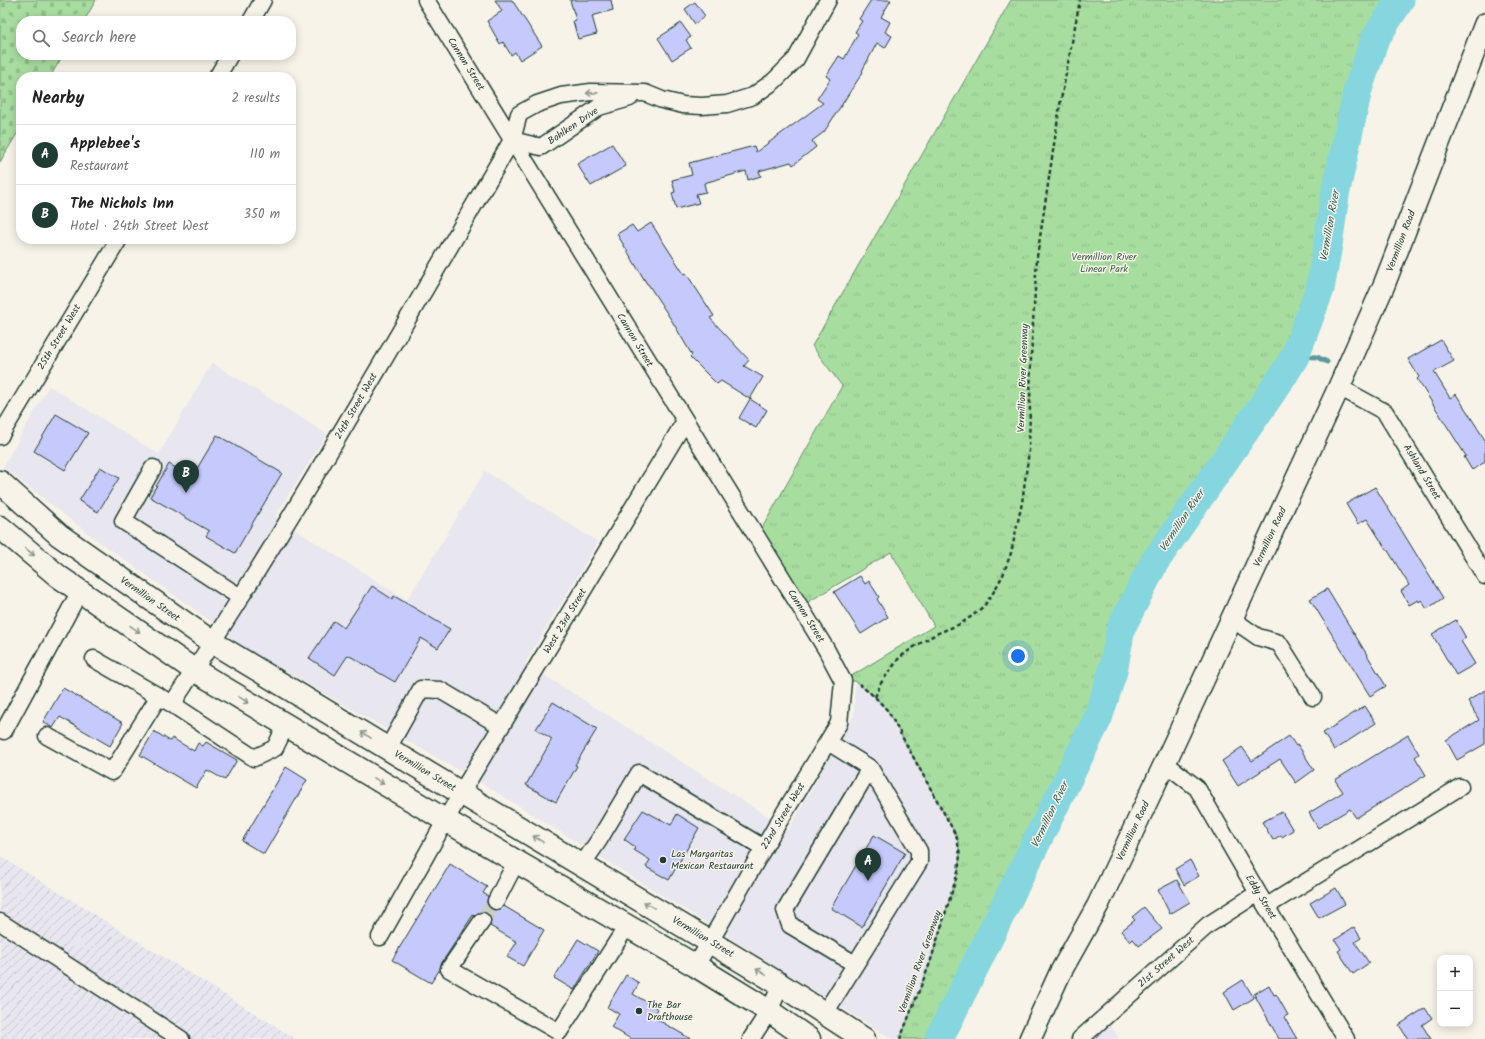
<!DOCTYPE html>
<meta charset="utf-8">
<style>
:root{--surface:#fff;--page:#f6f6f6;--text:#222;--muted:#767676;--line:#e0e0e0;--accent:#1f3d34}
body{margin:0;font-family:Kalam,sans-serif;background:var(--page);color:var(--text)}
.controls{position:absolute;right:12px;bottom:12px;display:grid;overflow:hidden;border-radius:8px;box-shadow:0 2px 10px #0003}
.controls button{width:36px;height:36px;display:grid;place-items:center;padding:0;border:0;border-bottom:1px solid var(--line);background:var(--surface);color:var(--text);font:20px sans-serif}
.you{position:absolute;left:1018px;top:656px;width:14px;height:14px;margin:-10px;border:3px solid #fff;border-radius:50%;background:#1a73e8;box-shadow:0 0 0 6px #1a73e833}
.badge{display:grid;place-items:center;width:26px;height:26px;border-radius:50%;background:var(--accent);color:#fff;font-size:13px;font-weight:700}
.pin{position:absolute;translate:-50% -33px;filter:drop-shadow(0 1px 2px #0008)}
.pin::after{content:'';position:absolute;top:21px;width:14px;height:12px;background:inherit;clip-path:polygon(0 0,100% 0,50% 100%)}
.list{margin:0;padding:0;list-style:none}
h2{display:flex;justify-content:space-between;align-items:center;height:52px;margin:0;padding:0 16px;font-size:17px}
h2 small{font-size:13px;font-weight:400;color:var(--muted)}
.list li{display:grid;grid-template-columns:26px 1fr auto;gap:12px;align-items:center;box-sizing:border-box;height:60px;padding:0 16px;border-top:1px solid var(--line)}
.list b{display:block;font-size:15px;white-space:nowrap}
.list p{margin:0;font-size:13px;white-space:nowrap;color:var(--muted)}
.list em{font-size:13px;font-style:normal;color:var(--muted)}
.icon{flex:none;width:22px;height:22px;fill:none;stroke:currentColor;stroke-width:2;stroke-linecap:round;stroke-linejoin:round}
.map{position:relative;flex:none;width:1485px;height:1039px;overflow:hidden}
.search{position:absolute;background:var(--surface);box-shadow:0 2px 10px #0003;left:16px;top:16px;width:280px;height:44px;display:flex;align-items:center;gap:10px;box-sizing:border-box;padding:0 14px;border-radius:16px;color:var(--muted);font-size:15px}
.panel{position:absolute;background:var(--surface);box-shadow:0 2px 10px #0003;left:16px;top:72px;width:280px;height:172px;border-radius:16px}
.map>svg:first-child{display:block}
.built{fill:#e8e6ee}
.industrial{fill:url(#industrial-furrows)}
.cemetery{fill:url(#cemetery-stones);stroke:#648d6a}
.park{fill:url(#park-tufts);stroke:#648d6a}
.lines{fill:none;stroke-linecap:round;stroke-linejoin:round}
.stream{stroke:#5c999a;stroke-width:5}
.river{stroke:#85d6de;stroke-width:29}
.building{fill:#c6c9fb;stroke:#1f3d34}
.minor-tunnel{stroke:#cccfc4;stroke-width:16;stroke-dasharray:16 8;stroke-linecap:butt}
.minor-casing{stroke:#1f3d34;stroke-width:19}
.major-casing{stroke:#1f3d34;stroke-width:24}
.highway-casing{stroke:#1f3d34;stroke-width:25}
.path{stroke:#1f3d34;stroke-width:2.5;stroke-dasharray:4 3;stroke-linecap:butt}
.minor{stroke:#f7f3e8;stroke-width:16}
.major{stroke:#f7f3e8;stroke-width:21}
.highway{stroke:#f7f3e8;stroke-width:22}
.oneway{stroke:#8b988e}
.poi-dot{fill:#1f3d34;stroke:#f7f3e8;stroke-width:1.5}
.labels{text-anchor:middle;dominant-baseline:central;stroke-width:3;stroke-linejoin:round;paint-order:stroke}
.street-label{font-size:10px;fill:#1f3d34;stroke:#f7f3e8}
.park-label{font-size:10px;fill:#3a5d4a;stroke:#f7f3e8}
.poi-label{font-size:10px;fill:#1f3d34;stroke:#f7f3e8;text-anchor:start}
.water-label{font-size:11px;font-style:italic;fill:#335c56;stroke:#f7f3e8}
</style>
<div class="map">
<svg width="1485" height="1039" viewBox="0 0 1485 1039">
<defs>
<pattern id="industrial-furrows" width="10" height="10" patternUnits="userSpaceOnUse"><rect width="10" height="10" fill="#e8e6ee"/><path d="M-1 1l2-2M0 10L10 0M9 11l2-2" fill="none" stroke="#c7c6cd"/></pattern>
<pattern id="cemetery-stones" width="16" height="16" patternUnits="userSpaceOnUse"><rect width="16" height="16" fill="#a8dda0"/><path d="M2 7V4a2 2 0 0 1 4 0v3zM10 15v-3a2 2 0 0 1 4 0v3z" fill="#90bf8a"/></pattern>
<pattern id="park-tufts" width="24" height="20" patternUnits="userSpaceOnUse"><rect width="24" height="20" fill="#a8dda0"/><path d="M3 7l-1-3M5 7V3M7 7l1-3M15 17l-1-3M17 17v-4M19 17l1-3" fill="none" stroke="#90bf8a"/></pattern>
</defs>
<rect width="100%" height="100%" fill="#f7f3e8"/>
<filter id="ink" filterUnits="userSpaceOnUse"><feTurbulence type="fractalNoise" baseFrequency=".025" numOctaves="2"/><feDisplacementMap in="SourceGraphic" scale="8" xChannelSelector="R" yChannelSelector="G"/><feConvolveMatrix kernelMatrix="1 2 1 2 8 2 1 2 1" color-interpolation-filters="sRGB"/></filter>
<g filter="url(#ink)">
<path class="built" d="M212 363 327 434 275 516 300 533 407 600 485 471 598 542 525 663 778 823 788 831 854 715 855 681 875 697 888 711 900 732 951 826 957 838 960 855 958 872 930 963 900 1039H892L490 788 241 646 215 624 94 538 3 467 49 386 159 454Z
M1105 1016 1119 1039H1080Z"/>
<path class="industrial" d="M0 856 296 1039H0Z"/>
<path class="cemetery" d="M0 0H96L84 21H21V55H63L50 77H21V127L0 162Z"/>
<path class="park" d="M1011 0H1400L1375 39 1358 89 1335 195 1328 245 1320 289 1295 356 1283 377 1154 563 1121 628 1113 671 1098 718 939 1039H900L930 963 958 872 960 855 957 838 951 826 888 711 875 697 855 681H843L934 626 891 552 800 607 757 537 842 386 812 346Z"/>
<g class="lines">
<path class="stream" d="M1295 356 1317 357 1327 362"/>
<path class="river" d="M939 1039 1098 718 1113 671 1121 628 1154 563 1283 376 1295 356 1320 289 1328 245 1335 195 1358 89 1375 39 1400 0"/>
</g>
<path class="building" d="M495 0H512L542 46 520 60 515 52 511 55 503 42 500 44 487 21 502 11Z
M570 0H611L613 10 592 16 597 34 578 39 573 21 576 20Z
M871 0H891L881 17 890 22 885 32 892 36 885 48 877 43 862 71 863 72 824 132 812 141 816 147 793 165 791 162 759 171 761 176 748 180 746 171 704 183 706 192 696 194 699 203 676 209 672 193 675 192 672 180 692 175 689 163 754 146 756 152 823 103 817 99 830 79 826 76 839 56 844 59 858 34 855 32 862 21 859 19Z
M695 2 705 16 695 24 685 9Z
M681 23 691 37 686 40 691 48 672 60 658 38Z
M612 144 626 166 591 186 577 164Z
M651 223 684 274 686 273 714 316 710 318 749 360 744 366 763 377 750 399 721 381 717 384 690 357 692 355 672 321 648 284H647L617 234 632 225 637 232Z
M1441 340 1454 361 1434 372 1450 398 1456 394 1485 440V462L1472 470 1464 457 1466 456 1417 379 1419 377 1408 359Z
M750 399 767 410 756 428 739 418Z
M56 414 88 433 65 470 34 451Z
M217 435 282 473 235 553 206 536 209 531 150 497 169 464 192 477Z
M100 467 119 478 98 512 79 501Z
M1375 487 1443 598 1427 609 1421 600 1419 602 1418 600 1409 605 1401 591 1409 585 1387 549H1386L1367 519 1358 524 1346 504Z
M860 576 865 584 869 581 879 597 877 599 888 617 861 634 834 592Z
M372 586 392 599 394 596 450 629 438 648 421 638 395 682 348 655 335 675 309 658 334 621 344 628Z
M1327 589 1386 686 1370 696 1310 599Z
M1456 620 1466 638 1461 641 1475 664 1456 675 1432 634Z
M63 688 123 723 110 746 60 717 53 728 43 722Z
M1485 690V744L1457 760 1446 740 1479 720 1468 701Z
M553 702 597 729 575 765 577 766 556 802 526 785 552 739 536 729Z
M1365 706 1376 723 1334 750 1323 733Z
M154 731 170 741 172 738 194 751 198 743 203 746 206 742 237 760 225 780 207 770 196 788 140 755Z
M1408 735 1419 754 1415 757 1426 775 1356 818 1350 809 1318 828 1309 813 1343 792 1335 780Z
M1289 736 1296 746 1298 745 1314 770 1296 783 1280 759 1238 786 1222 761 1242 747 1252 761Z
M286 767 307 780 264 854 242 841Z
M643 810 671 825 677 814 699 828 669 880 646 867 650 860 634 850 635 847 624 839Z
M1282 812 1293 830 1282 837 1281 835 1273 840 1262 822Z
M874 835 905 853 862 927 831 908Z
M1190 860 1199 876 1184 885 1175 869Z
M450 864 487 887 483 893 488 896 487 902 488 906 491 909 497 910 501 909 504 906 544 930 523 966 507 957 517 942 490 926 491 921 490 917 487 913 482 912 478 913 474 916 473 915 441 964 440 969 431 983 392 960Z
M1177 880 1190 902 1170 914 1158 890Z
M1336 888 1345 904 1319 918 1310 903Z
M1144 907 1162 929 1139 946 1133 939 1130 942 1121 931 1135 920 1132 917Z
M1354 927 1361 938 1355 942 1369 963 1353 974 1338 951 1341 949 1335 940Z
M578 939 598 951 574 990 554 978Z
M626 975 639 983 633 994 658 1009 653 1017 691 1039H631L611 1027 619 1014 607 1007Z
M1243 980 1254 998 1234 1010 1224 992Z
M1269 985 1274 995 1276 994 1288 1015 1284 1017 1297 1039H1279L1254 994Z
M1425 1008 1432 1018 1422 1025 1431 1039H1408L1399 1025Z"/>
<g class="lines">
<path class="minor-tunnel" d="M482 921 496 901"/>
<g class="minor-casing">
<path id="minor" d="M426 0 826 649 843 681 839 723 778 823 696 966
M251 21 263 0
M217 77 230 55
M512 140 541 147 599 107 630 98
M1339 387 1385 412 1485 576
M0 436 119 239
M153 468 123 521 240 597
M1232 619 1258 637 1279 643 1313 697
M94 659 172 704C293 521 401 329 512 140L519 114 537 104 561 96 591 92 645 93 662 100 683 105 702 106 727 104 753 96 774 81 796 59 828 0
M172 704 254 758 275 748 286 725
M4 731 80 591
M47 736 112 772 159 696
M388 748 421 689 440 690 501 726
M1165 763 1197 788 1258 893 1346 1039
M582 865 599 840 639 773 764 848
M496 901 516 862
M1267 906 1460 787
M482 921 449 969 559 1032 627 926
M0 922 181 1039
M380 937 461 793 685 421
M855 964 790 925 785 910 870 768
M825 1013 919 862V851L870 768 828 742
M751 1039 769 1011 781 985
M1080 1039 1208 925 1258 893"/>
</g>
<g class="major-casing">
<path id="major" d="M1030 1039 1060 973 1098 905 1165 763 1339 387 1384 285 1485 24"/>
</g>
<g class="highway-casing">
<path id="highway" d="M0 482 59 535 212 642 461 793 710 942 781 985 864 1039
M0 527 58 576 194 670 445 820 696 966 769 1011 809 1039"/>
</g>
<path class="path" d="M859 684 875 697 888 711 951 826 957 838 960 855 958 872 930 963 900 1039
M875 697 881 683 899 658 914 647 936 634 960 624 972 616 984 606 993 593 1003 575 1011 553 1022 503 1029 451 1031 357 1037 257 1060 105 1080 0"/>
<use href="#minor" class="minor"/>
<use href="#major" class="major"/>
<use href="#highway" class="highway"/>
</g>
<defs><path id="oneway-shaft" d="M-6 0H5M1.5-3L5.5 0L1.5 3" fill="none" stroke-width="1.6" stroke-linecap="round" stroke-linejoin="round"/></defs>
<g class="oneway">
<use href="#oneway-shaft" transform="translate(592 93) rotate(178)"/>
<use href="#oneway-shaft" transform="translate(30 552) rotate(40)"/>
<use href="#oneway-shaft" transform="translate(135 629) rotate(35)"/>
<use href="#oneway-shaft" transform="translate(244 700) rotate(31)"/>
<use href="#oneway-shaft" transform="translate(366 735) rotate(-149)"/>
<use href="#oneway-shaft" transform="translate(379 781) rotate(31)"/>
<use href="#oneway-shaft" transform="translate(538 839) rotate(-149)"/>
<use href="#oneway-shaft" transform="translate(649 905) rotate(-149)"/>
<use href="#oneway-shaft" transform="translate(761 972) rotate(-149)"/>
</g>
</g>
<g class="poi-dot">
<circle cx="663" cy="860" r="4"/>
<circle cx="639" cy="1011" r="4"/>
</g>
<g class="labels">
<g class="street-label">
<text transform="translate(466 64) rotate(58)">Cannon Street</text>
<text transform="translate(573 126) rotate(-34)">Bohlken Drive</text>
<text transform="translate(1401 241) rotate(-69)">Vermillion Road</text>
<text transform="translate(59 337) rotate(-59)">25th Street West</text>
<text transform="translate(635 340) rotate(59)">Cannon Street</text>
<text transform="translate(1023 378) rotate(-88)">Vermillion River Greenway</text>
<text transform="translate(356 406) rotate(-60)">24th Street West</text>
<text transform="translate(1422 472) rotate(59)">Ashland Street</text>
<text transform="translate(1270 537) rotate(-65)">Vermillion Road</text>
<text transform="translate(150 599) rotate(35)">Vermillion Street</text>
<text transform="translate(806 616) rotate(58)">Cannon Street</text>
<text transform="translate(565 621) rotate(-59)">West 23rd Street</text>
<text transform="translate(425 771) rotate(31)">Vermillion Street</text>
<text transform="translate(783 816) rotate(-59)">22nd Street West</text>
<text transform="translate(1133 831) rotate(-65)">Vermillion Road</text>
<text transform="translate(1261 897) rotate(59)">Eddy Street</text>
<text transform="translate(703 937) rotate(31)">Vermillion Street</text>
<text transform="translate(920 962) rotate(-70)">Vermillion River Greenway</text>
<text transform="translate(1166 962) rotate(-41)">21st Street West</text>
</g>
<g class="park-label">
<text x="1104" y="257">Vermillion River<tspan x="1104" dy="12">Linear Park</tspan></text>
</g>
<g class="poi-label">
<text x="671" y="854">Las Margaritas<tspan x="671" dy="12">Mexican Restaurant</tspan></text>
<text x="647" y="1005">The Bar<tspan x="647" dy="12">Drafthouse</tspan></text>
</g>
<g class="water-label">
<text transform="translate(1330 226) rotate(-80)">Vermillion River</text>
<text transform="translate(1182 521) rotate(-56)">Vermillion River</text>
<text transform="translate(1050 815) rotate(-64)">Vermillion River</text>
</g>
</g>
</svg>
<div class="controls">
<button>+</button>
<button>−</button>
</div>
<div class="you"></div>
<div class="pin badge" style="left:868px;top:881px">A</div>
<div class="pin badge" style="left:186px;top:493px">B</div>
<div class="search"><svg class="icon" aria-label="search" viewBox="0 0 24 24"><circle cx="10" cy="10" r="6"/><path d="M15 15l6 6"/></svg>Search here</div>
<section class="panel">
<h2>Nearby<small>2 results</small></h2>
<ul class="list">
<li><span class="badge">A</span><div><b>Applebee's</b><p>Restaurant</p></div><em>110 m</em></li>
<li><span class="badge">B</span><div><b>The Nichols Inn</b><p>Hotel · 24th Street West</p></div><em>350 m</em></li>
</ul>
</section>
</div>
